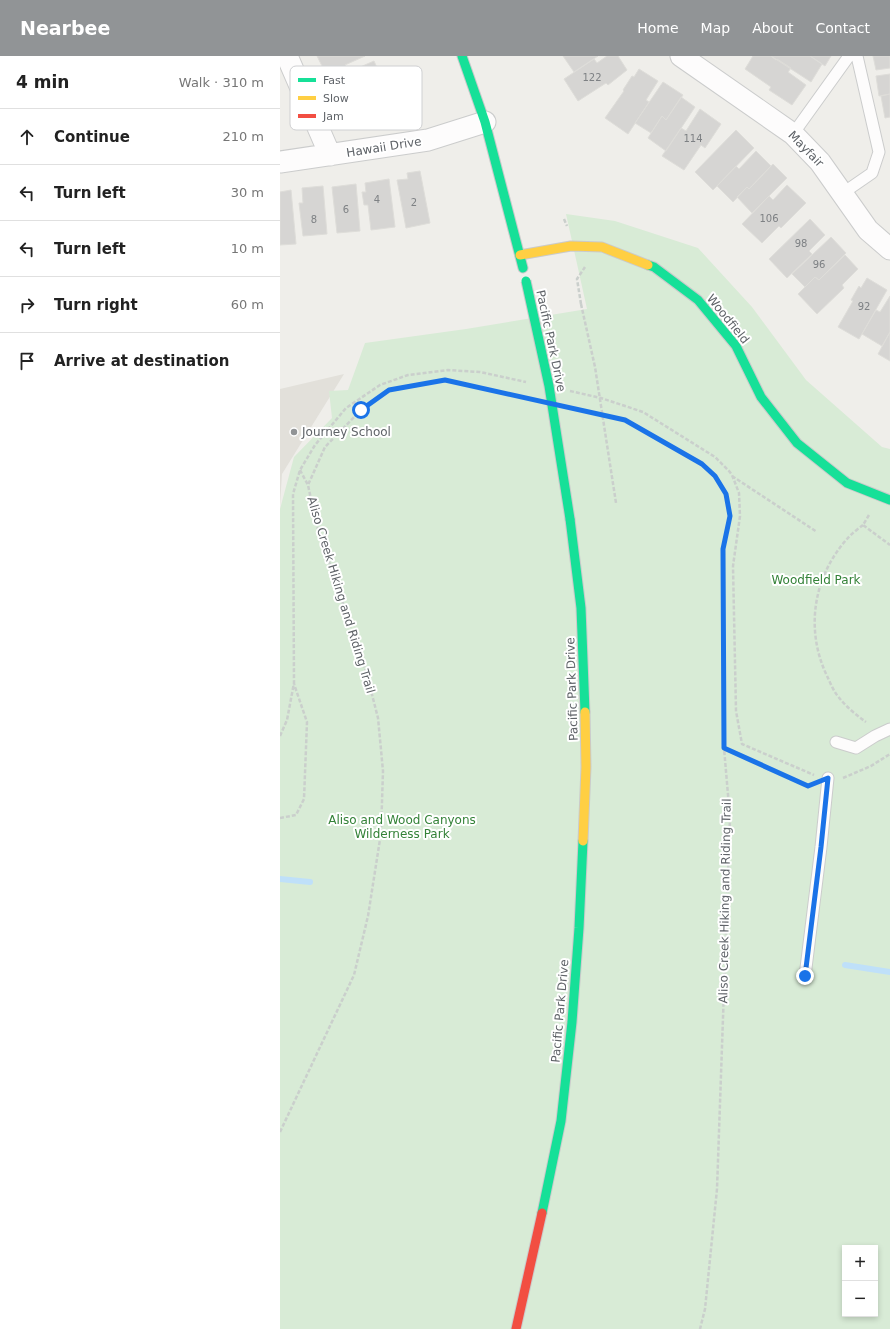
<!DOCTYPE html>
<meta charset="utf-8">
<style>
:root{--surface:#fff;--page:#f2f2f2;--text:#222;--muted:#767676;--line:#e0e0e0;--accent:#919496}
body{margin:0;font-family:"DejaVu Sans",sans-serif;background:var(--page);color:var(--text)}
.controls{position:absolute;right:12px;bottom:12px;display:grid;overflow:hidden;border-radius:0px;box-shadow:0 2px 6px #0003}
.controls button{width:36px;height:36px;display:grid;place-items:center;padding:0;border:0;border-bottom:1px solid var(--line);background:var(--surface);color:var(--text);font:20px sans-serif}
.stop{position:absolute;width:12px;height:12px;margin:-9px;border:3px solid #1a73e8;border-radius:50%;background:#fff}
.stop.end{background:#1a73e8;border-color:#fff;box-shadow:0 1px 4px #0008}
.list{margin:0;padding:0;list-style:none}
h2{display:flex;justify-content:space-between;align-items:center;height:52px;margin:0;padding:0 16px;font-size:17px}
h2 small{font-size:13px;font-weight:400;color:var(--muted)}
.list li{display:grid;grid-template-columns:26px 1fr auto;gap:12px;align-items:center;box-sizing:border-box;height:56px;padding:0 16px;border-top:1px solid var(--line)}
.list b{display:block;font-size:15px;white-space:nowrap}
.list em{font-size:13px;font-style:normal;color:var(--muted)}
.icon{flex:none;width:22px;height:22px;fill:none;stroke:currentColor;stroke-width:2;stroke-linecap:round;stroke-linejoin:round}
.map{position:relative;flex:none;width:610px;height:1273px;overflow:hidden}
header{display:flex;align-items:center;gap:24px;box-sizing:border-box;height:56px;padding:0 20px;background:var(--accent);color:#fff}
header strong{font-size:19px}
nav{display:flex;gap:22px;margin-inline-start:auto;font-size:14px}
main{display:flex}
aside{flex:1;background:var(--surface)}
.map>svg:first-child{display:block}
.education{fill:#e2e0da}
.green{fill:#d8ebd6;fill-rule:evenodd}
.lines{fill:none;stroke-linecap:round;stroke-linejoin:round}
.stream{stroke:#bfe0f9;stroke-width:6}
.building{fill:#d6d5d3;stroke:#deddd9}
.lane-casing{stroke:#cbcccc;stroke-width:13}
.street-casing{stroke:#cbcccc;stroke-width:23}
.fast-casing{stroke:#cacacb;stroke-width:11}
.slow-casing{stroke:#cacacb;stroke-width:11}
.jam-casing{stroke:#cacacb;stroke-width:11}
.path{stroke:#cacfcc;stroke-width:2.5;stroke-dasharray:4 2;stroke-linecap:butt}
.lane{stroke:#fdfcfc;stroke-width:11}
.street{stroke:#fdfcfc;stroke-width:21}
.fast{stroke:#16e098;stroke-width:9}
.slow{stroke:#ffcf43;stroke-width:9}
.jam{stroke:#f24e42;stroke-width:9}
.fast-bridge-casing{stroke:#cacacb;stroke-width:11;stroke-linecap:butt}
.path-bridge{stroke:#cacfcc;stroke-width:2.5;stroke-dasharray:4 2;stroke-linecap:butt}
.fast-bridge{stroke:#16e098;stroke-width:9}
.route{stroke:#1a73e8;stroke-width:5}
.poi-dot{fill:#919496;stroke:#fff;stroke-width:1.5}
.labels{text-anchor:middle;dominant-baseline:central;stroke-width:4;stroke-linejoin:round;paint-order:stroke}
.number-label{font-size:10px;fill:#7e8184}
.street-label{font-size:12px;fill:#5f6368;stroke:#fff}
.poi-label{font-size:12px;fill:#5f6368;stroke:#fff;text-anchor:start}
.park-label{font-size:12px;fill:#348238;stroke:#fff}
.key{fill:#fff;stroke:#cfd0d2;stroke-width:1}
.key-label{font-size:11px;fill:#5f6368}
</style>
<header>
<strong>Nearbee</strong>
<nav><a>Home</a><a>Map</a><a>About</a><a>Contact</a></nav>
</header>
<main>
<aside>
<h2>4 min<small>Walk · 310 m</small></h2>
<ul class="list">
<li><svg class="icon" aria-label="ahead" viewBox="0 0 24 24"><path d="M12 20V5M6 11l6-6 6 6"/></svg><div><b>Continue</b></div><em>210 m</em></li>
<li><svg class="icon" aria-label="left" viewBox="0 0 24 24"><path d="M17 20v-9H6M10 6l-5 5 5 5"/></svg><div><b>Turn left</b></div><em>30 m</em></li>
<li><svg class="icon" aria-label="left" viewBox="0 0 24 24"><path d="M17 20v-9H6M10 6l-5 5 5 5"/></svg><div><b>Turn left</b></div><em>10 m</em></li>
<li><svg class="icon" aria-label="right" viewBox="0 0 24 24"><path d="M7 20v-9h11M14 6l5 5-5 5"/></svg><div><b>Turn right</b></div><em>60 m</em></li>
<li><svg class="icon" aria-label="arrive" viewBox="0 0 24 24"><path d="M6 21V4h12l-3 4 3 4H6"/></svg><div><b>Arrive at destination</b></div></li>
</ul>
</aside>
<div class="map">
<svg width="610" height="1273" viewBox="0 0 610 1273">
<rect width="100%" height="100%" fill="#efeeea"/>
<path class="education" d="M64 318 2 418 0 449V333Z"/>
<path class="green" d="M286 158 335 165 418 192 472 251 526 324 602 391 610 393V1273H0V453L14 401 52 362 49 335 68 334 85 287 186 273 307 253ZM565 1192H595V1258H565Z"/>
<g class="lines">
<path class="stream" d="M0 823 30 826
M565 909 610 916"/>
</g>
<path class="building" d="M37 0H85L65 9 66 10 51 17 50 14 45 16Z
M283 0H318L294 16Z
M327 0H338L347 14 328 29 326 27 298 45 284 23 314 3 317 7Z
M473 0H491L496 4 497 3 511 12 508 16 526 29 512 49 489 34 491 31 465 13Z
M491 0H530L542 8 531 26Z
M530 0H551L545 10Z
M593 0H610V12L596 14Z
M94 5 104 28 81 38 82 41 70 46 69 43 58 48 53 36 51 37 46 26Z
M359 13 378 25 366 44 369 46 348 78 325 62 344 35 343 34 352 20 354 21Z
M610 18V38L599 40 596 20Z
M383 26 403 39 386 64 382 60 371 77 355 67Z
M610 38V61L605 62 601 40Z
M401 41 415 51 386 95 368 82 382 60 386 64Z
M420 53 441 68 425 92 421 89 404 114 382 100 401 72 406 75Z
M456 74 474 92 433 134 415 116Z
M476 95 491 110 469 133 467 131 453 146 437 130 456 110 459 113Z
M493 108 507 122 472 157 457 141 467 131 469 133Z
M140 115 150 167 126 172 117 124 128 123 127 117Z
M109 123 115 171 91 174 88 149H84L82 136H86L85 127Z
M76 128 80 175 57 177 52 131Z
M507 129 526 147 501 172 499 170 482 187 462 168 489 140 493 144Z
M43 130 47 178 23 180 19 147H23L22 132Z
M11 134 16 188 0 189V136Z
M530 163 545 179 529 195 532 198 507 222 489 203Z
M551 181 566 197 539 224 535 221 525 231 512 218Z
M565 199 578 213 562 229 564 232 537 258 518 238 535 221 539 224Z
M587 222 607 234 579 283 558 271 573 245 571 244 579 230 581 232Z
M610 240V276L602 290 582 278 596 254 600 256Z
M610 276V305L598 298Z"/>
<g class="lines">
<g class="lane-casing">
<path id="lane" d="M513 78 569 0
M563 137 592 117 599 96 577 0
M556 686 576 692 595 680 610 673
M525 920 541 791 548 722"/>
</g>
<g class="street-casing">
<path id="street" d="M7 0 50 99
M401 0 513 78 540 106 588 174 610 193
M0 106 148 84 205 66"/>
</g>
<g class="fast-casing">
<path id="fast" d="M182 0 205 66 243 212
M368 209 374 211 418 244 456 290 481 341 517 387 567 427 610 444
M290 463 301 552 305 656
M262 1157 281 1065 292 966 299 872 303 785"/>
</g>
<g class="slow-casing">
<path id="slow" d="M240 199 291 190 322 191 368 209
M303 785 306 711 305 656"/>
</g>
<g class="jam-casing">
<path id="jam" d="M236 1273 262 1157"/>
</g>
<path class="path" d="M284 163 287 170
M301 248 297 223 305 211
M290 335 321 342 363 356 435 401 449 415 452 419 459 437 460 460 453 510 456 655 462 688 534 719
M294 353 345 364 422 407 435 420 446 438 450 460 443 493 444 692 450 762 437 1133 425 1253 420 1273
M20 414 28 429
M452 420 537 476
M589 459 583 469 610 489
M583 469C578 473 571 478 567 483 533 521 525 574 547 620 550 626 553 634 557 639 565 650 576 659 586 666
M0 680 7 664 14 627 13 438 20 414 35 389 66 352 100 329 128 319 168 314 200 316 246 326
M444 692 528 730 531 729
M563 722 591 710 610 698
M0 762 16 759 24 743 27 666 14 628
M0 1076 74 919 88 860 101 777 103 715 98 662 87 619 36 467 28 429 45 391 81 354 109 335 165 324 250 343"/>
<use href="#lane" class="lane"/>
<use href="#street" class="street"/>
<use href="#fast" class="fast"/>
<use href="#slow" class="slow"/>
<use href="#jam" class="jam"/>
<g class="fast-bridge-casing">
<path id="fast-bridge" d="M246 225 269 330 290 463"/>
</g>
<path class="path-bridge" d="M301 248 315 311 336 447"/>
<use href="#fast-bridge" class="fast-bridge"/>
</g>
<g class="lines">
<path class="route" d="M81 354 109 334 165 324 345 364 422 408 435 420 446 438 450 460 443 493 444 692 528 730 548 722 541 791 525 920"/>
</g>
<circle class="poi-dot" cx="14" cy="376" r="4"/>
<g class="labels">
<g class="number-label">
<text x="312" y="21">122</text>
<text x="413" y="82">114</text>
<text x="97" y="143">4</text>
<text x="134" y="146">2</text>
<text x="66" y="153">6</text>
<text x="489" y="162">106</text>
<text x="34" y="163">8</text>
<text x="521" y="187">98</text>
<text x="539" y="208">96</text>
<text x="584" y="250">92</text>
</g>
<g class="street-label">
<text transform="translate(104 91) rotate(-9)">Hawaii Drive</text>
<text transform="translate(526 93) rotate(46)">Mayfair</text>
<text transform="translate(448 263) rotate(51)">Woodfield</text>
<text transform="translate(271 285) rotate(78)">Pacific Park Drive</text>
<text transform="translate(61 539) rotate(73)">Aliso Creek Hiking and Riding Trail</text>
<text transform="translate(292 633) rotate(-92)">Pacific Park Drive</text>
<text transform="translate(445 845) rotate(-89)">Aliso Creek Hiking and Riding Trail</text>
<text transform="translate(280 955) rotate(-85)">Pacific Park Drive</text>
</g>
<g class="poi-label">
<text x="22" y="376">Journey School</text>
</g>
<g class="park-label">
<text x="536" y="524">Woodfield Park</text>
<text x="122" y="764">Aliso and Wood Canyons<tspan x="122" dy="14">Wilderness Park</tspan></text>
</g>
</g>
<rect x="10" y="10" width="132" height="64" rx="6" class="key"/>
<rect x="18" y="22" width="18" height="4" fill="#16e098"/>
<rect x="18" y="40" width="18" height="4" fill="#ffcf43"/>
<rect x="18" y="58" width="18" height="4" fill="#f24e42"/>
<g class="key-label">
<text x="43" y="28">Fast</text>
<text x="43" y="46">Slow</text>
<text x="43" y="64">Jam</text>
</g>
</svg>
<div class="controls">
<button>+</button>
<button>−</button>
</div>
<div class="stop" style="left:81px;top:354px"></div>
<div class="stop end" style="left:525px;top:920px"></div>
</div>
</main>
